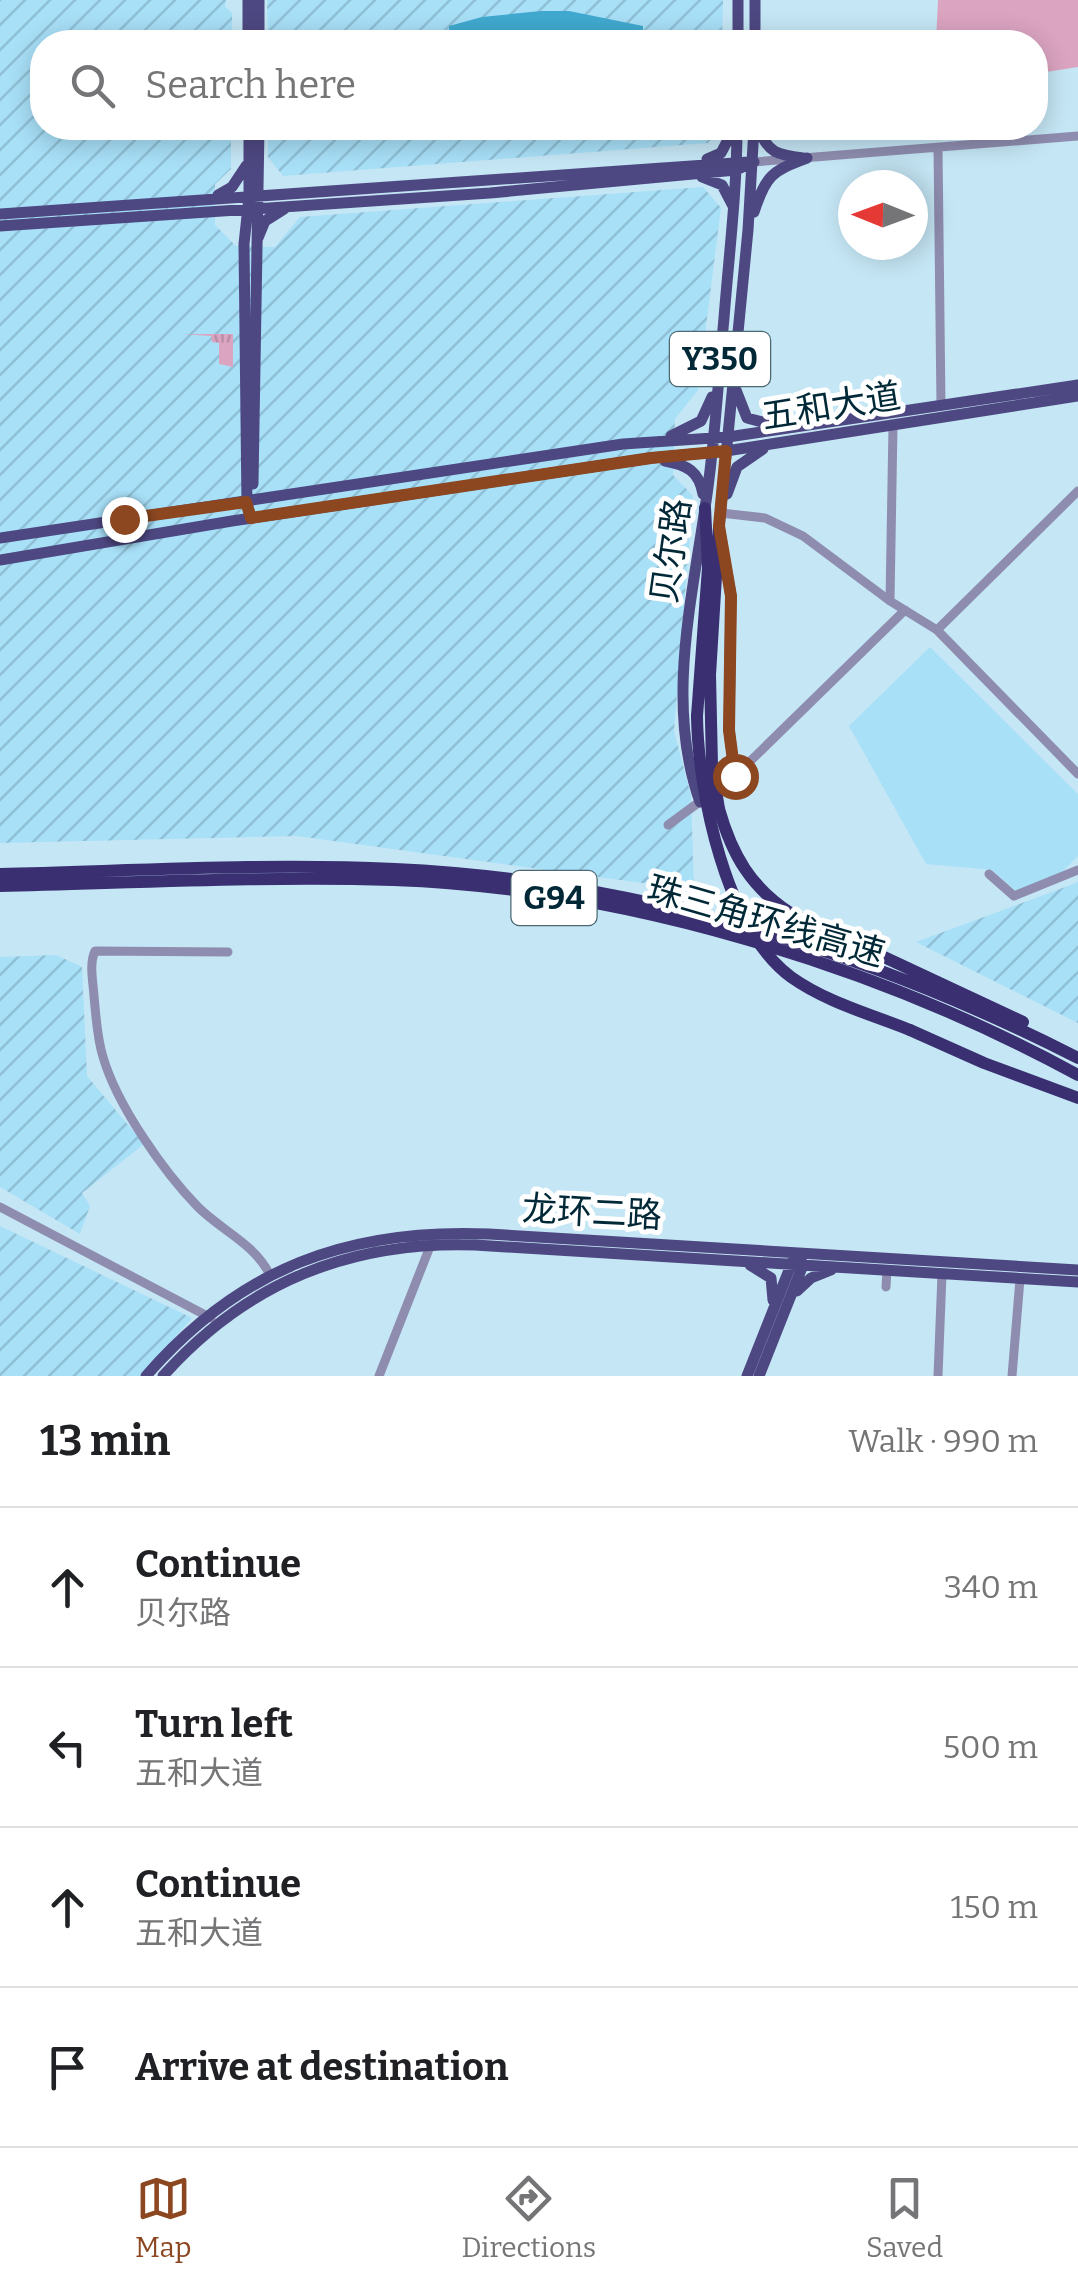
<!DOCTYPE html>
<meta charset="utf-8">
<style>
:root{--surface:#fff;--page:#f6f6f6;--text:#202124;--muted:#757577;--line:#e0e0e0;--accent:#8c4620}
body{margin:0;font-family:Bitter,"Noto Sans SC",serif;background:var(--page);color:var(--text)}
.compass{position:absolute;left:838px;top:170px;width:90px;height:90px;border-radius:50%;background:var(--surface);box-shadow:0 5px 25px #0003;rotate:271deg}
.stop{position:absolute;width:30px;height:30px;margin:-22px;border:8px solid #8c4620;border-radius:50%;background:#fff}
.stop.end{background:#8c4620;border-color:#fff;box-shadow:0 2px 10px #0008}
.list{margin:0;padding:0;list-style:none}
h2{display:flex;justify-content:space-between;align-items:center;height:130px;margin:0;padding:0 40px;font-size:42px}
h2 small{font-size:32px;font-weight:400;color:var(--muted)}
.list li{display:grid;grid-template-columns:65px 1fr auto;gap:30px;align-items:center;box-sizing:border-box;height:160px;padding:0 40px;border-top:2px solid var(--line)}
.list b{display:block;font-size:38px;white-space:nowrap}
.list p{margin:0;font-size:32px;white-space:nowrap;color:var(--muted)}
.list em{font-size:32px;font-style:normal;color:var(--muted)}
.icon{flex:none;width:55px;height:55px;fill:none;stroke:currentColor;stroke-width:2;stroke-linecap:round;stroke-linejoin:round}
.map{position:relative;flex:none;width:1078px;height:1376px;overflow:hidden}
.search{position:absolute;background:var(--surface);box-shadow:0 5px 25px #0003;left:30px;right:30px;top:30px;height:110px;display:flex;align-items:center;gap:25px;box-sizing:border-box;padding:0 35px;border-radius:40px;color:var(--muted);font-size:38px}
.sheet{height:770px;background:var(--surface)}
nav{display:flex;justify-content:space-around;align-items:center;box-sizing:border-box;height:140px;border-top:2px solid var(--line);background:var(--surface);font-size:28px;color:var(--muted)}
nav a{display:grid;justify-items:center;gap:5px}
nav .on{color:var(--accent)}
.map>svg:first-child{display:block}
.built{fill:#a8e0f8}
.industrial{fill:url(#industrial-furrows)}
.grass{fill:url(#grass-tufts)}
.park{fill:#dba4c0}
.water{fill:#41a9d0}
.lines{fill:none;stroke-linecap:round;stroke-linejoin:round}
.minor{stroke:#8f8daf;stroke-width:9}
.major{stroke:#4e4882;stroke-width:11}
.highway{stroke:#392f71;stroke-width:12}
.highway-bridge{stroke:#392f71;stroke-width:12}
.route{stroke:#8c4620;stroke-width:12}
.labels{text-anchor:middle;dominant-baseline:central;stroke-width:10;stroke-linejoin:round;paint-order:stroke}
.shield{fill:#fff;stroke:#4c6872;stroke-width:2.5}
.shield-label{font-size:32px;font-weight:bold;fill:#002836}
.street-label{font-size:35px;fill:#002836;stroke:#fff}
</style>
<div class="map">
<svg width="1078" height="1376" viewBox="0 0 1078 1376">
<defs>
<pattern id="industrial-furrows" width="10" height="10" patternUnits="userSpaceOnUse" patternTransform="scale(2.5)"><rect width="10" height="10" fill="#a8e0f8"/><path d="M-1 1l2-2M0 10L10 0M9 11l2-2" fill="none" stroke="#8fc0d5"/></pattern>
<pattern id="grass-tufts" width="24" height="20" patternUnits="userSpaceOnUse" patternTransform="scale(2.5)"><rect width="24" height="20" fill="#dba4c0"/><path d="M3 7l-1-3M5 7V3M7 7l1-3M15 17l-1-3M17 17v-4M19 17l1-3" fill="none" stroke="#ba8da6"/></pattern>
</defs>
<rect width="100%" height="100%" fill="#c5e6f5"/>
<path class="built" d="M930 647 1078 794V856L1052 882 1017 892 992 870 926 864 849 726Z"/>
<path class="industrial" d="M0 0H226L225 6 232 13V42H42V128H231V169L215 184V225L236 246 275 247 300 217 703 187 721 208 698 390 675 419 673 475 693 496 674 731 691 796 694 890 297 836 0 843Z
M267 0H723L722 42H268Z
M268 128H720L708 143 283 176 268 157Z
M1078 881V1023L916 942 1076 883Z
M56 955 82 967 87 1076 144 1144 82 1193 90 1206 80 1234 0 1187V957Z
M0 1226 192 1318 141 1376H0Z"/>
<path class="grass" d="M182 334H233V367L219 364V343L212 342 211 336Z"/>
<path class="park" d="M938 0H1078V67L1040 73 1041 63 1036 62V42H936Z"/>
<path class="water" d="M541 11H569L643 26V41L565 42 550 39 536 42H449V26L482 17Z"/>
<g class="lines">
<path class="minor" d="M938 148 941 406
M754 162 1078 136
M721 513 765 518 803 536 890 601 937 630 1078 774
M890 601 893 425
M937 630 1078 491
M715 790 735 776 905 610
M668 825 702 800
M989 874 1014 896 1078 870
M228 952 95 951C89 964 93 981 94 996 96 1016 97 1038 103 1057 117 1105 163 1171 198 1207 222 1231 254 1243 270 1275
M0 1207 211 1318
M886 1287 887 1270
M379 1376 431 1244
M938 1376 942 1274
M1012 1376 1020 1279"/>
<path class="major" d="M248 0V42
M259 42V0
M738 42V0
M755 42V0
M759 128C767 153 778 155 803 158
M707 159 721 153 733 130
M702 177 722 185 733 206
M218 195 232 187 246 166
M754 212C766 175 772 171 807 158
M0 214 749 162
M0 226 490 193 736 170 754 162
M258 238 265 221 284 209
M736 390 747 418 777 426
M671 436 701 421 712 397
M665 461C687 465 699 471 703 494
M253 484 259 128
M727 494 737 467 763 449
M247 505 244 244 249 197V128
M0 538 623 444 728 437 1078 385
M0 560 232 521 651 458 726 451 1078 396
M735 776 729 730 731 596 719 527 748 230 754 128
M700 802C666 707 691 604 705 508 715 445 718 381 724 318 729 254 737 191 737 128
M750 1265 771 1278 773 1300
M797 1291 811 1278 831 1270
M146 1376C240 1268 348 1228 489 1234L1078 1270
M163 1376C247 1282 350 1241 475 1245L1078 1282
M747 1376 793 1260
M759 1376 803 1265 801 1260"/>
<path class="highway" d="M697 716 708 568 705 508
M712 765 710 675 719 527
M719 809C732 855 751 888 792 914L1023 1022
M0 874C131 871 264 863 395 869 633 880 867 950 1078 1058
M0 886C131 883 262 876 393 880 623 888 876 965 1078 1075
M910 1030 984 1063 1078 1098"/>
<path class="highway-bridge" d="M697 716C698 792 726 929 791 977 826 1002 870 1014 910 1030
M712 765 719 809"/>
</g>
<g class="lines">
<path class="route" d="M124 519 246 502 251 518 651 458 726 451 719 526 731 596 729 730 735 776"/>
</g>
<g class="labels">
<g class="shield">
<rect x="670" y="332" width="100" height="54" rx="8"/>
<rect x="511.5" y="871" width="85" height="54" rx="8"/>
</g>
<g class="shield-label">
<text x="720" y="359">Y350</text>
<text x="554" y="898">G94</text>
</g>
<g class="street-label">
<text transform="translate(831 406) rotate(-9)">五和大道</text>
<text transform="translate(671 551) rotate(-82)">贝尔路</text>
<text transform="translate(766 921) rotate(16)">珠三角环线高速</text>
<text transform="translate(592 1212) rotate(3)">龙环二路</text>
</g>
</g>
</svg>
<svg class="compass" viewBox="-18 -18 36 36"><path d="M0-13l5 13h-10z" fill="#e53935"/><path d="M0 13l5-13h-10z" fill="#757577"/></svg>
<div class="stop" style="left:735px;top:776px"></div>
<div class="stop end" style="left:124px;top:519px"></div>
<div class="search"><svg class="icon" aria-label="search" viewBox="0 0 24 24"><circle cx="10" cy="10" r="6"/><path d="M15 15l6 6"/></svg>Search here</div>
</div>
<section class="sheet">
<h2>13 min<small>Walk · 990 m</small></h2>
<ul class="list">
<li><svg class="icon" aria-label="ahead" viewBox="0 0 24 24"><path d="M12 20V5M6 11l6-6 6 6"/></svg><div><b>Continue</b><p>贝尔路</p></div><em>340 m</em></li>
<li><svg class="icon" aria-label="left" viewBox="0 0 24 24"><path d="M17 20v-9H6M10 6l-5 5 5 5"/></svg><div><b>Turn left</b><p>五和大道</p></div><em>500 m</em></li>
<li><svg class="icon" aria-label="ahead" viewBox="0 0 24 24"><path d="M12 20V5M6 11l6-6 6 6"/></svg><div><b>Continue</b><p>五和大道</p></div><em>150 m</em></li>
<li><svg class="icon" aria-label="arrive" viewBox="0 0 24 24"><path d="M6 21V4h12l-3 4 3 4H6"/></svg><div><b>Arrive at destination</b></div></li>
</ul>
</section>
<nav>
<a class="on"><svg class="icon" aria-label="map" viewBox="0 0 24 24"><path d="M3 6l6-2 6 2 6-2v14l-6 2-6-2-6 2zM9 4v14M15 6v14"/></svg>Map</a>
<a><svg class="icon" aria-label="directions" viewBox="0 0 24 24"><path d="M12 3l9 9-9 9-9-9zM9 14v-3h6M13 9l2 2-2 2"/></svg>Directions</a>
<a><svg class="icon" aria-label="saved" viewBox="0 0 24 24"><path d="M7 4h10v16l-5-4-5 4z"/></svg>Saved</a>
</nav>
